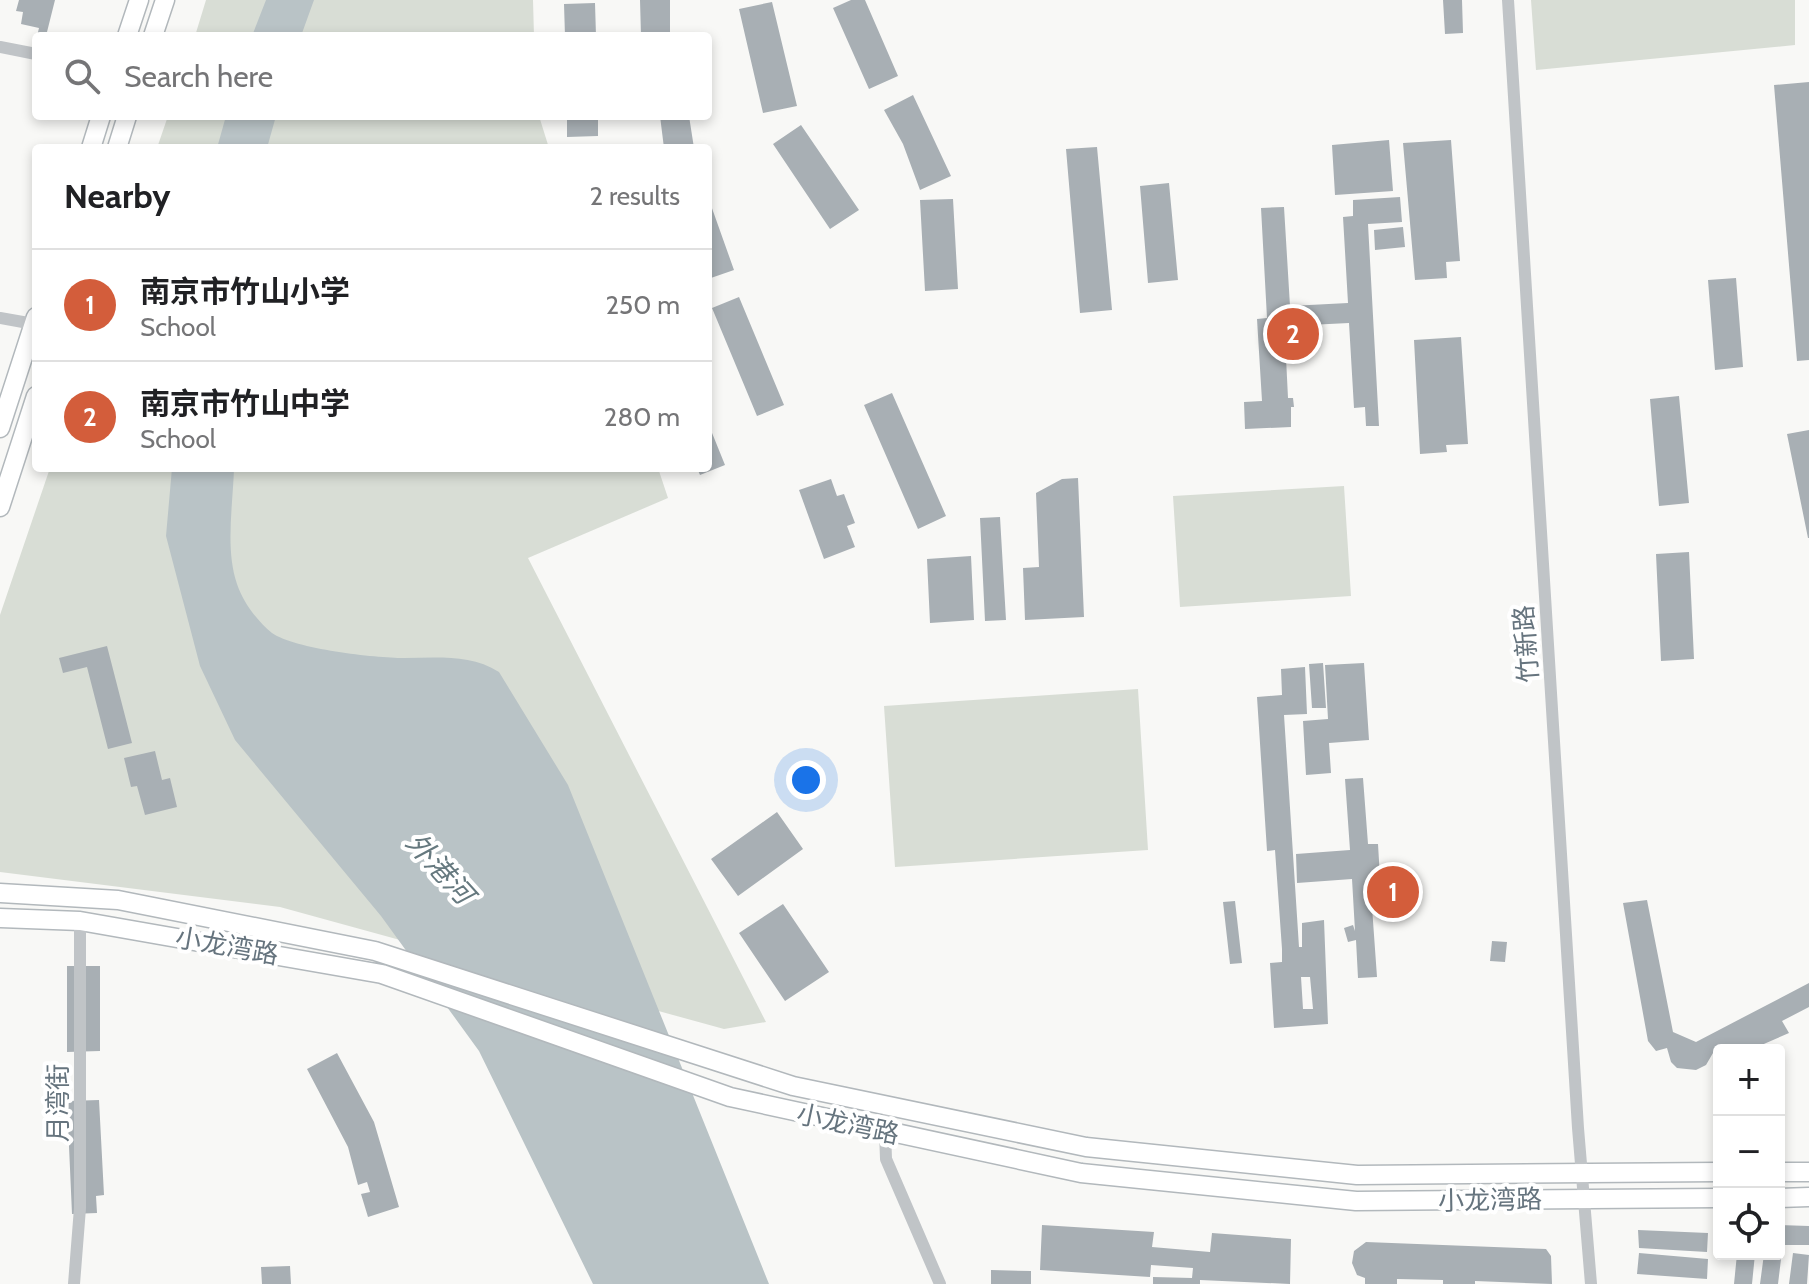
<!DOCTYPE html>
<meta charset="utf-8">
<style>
:root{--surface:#fff;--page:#f6f6f6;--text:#202124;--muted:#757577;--line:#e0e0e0;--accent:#d35d3b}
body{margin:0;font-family:Cabin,"Noto Sans SC",sans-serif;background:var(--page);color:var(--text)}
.controls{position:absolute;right:24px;bottom:24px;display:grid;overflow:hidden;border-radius:8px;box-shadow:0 4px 12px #0003}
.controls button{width:72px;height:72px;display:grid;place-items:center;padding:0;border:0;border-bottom:2px solid var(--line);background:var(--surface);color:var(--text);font:40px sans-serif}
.you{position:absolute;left:806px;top:780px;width:28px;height:28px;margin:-20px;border:6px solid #fff;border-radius:50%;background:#1a73e8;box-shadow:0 0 0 12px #1a73e833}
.badge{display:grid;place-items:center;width:52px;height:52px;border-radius:50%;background:var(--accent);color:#fff;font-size:26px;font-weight:700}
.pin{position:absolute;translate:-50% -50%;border:4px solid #fff;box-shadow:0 2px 8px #0006}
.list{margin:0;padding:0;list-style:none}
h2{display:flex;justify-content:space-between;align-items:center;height:104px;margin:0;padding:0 32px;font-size:34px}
h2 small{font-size:26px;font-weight:400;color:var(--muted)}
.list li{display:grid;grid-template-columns:52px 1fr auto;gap:24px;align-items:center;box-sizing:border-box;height:112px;padding:0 32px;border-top:2px solid var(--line)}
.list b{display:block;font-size:30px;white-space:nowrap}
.list p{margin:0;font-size:26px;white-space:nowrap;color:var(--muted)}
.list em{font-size:26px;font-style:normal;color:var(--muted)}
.icon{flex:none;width:44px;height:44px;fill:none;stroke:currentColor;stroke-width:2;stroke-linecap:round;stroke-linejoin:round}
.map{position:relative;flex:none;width:1809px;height:1284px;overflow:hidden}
.search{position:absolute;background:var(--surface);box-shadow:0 4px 12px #0003;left:32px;top:32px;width:680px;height:88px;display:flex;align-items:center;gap:20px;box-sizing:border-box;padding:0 28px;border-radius:8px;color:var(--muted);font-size:30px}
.panel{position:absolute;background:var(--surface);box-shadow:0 4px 12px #0003;left:32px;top:144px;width:680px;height:328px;border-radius:8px}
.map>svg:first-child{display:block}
.green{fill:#d8ddd5}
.water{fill:#b9c3c6}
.building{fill:#a8afb4;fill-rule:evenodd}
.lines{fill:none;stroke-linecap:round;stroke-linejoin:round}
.secondary-casing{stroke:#b2b8bc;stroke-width:21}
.street{stroke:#c0c4c7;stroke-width:12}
.secondary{stroke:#fff;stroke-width:18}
.labels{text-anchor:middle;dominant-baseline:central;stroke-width:8;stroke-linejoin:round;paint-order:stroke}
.street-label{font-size:26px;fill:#66747e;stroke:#fff}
.water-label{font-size:28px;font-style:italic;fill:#66797f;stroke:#fff}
</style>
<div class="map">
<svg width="1809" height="1284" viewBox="0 0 1809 1284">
<rect width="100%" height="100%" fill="#f8f8f6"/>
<path class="green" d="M206 0H533L534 36H195Z
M1531 0H1795V45L1536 70Z
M168 116H539L549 148H157Z
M50 468H658L668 498 528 558 766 1022 724 1029 280 907 0 872V615Z
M1344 486 1351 596 1180 607 1173 496Z
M1138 689 1148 850 895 867 884 706Z"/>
<path class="water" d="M266 0H314L301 36H252Z
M226 116H276L267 148H217Z
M172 468H234C233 505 225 549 237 584 243 602 257 621 272 633 295 649 375 658 404 658 437 658 470 654 499 672L568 785 769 1284H593L479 1051 381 916 235 740 200 666 166 536Z"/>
<path class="building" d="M19 0H55L46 36H37L39 28 21 24 23 12 16 11Z
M640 0H670V36H641Z
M851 0H865L898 76 869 89 833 8Z
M1443 0H1462L1463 33 1445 34Z
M772 2 797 106 763 113 739 9Z
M595 3 596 36H565L564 4Z
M1809 82V360L1797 361 1774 85Z
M913 95 951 176 920 190 903 144 884 110Z
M567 116H598V136L567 137Z
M660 116H689L694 148H664Z
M801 125 859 210 830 229 773 144Z
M1389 140 1393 191 1335 195 1332 145Z
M1451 140 1460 261 1446 262 1447 278 1415 280 1403 143Z
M1097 147 1112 310 1080 313 1066 149Z
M1169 183 1178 280 1148 283 1140 186Z
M708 197 734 270 708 279Z
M1400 197 1402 222 1368 224 1379 426H1366L1365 407 1354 408 1349 323 1289 326 1288 316 1284 317 1288 398H1293L1294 407H1291V427L1245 429 1244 402 1262 401 1257 319 1267 318 1261 208 1284 207 1290 306 1348 303 1343 217 1353 216V200Z
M953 199 958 289 925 291 920 200Z
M1403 227 1405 247 1375 250 1374 230Z
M1736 278 1743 367 1715 370 1708 280Z
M739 297 784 405 757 416 712 308Z
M1461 337 1468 444 1446 445 1447 452 1420 454 1414 340Z
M892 393 946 516 918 529 864 405Z
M1679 396 1689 503 1659 506 1650 399Z
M708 423 725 465 700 475 697 468H708Z
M1809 430V538H1808L1787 434Z
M1078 478 1084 617 1025 620 1023 568 1039 567 1036 493 1062 479Z
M831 479 837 496 844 494 855 523 847 526 855 547 824 559 799 490Z
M1000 517 1006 620 985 621 980 518Z
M1689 552 1694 659 1661 661 1656 554Z
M971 556 974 620 930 623 927 559Z
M107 646 132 743 108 749 87 667 63 673 59 658Z
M1323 663 1326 708H1312L1309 664Z
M1364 663 1369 740 1329 743 1331 773 1306 775 1303 721 1328 719 1325 665Z
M1305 667 1307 714 1284 715 1299 947H1302V923L1324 920 1328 1024 1274 1028 1270 963 1282 962V949L1275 850 1267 851 1257 697 1282 695 1281 669ZM1301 977H1310L1313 1009H1303Z
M155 751 162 780 170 778 177 807 145 815 137 786 131 787 124 758Z
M1363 778 1368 844H1378L1380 878 1370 879 1377 977 1358 978 1356 940 1348 942 1344 928 1353 925 1355 931 1352 879 1297 883 1296 854 1350 850 1345 779Z
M777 812 803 849 738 896 711 859Z
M1647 900 1673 1032 1696 1042 1809 983V1007L1782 1021 1789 1033 1750 1050H1719V1064L1713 1053 1706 1065 1696 1070 1677 1068 1671 1062 1667 1048 1656 1051 1648 1041 1623 903Z
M1235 901 1242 963 1230 964 1223 902Z
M783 904 829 972 785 1001 739 933Z
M1492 941 1507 942 1505 962 1490 961Z
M67 966H100V1051L67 1052Z
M337 1053 374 1122 399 1207 368 1217 361 1194 370 1192 367 1182 358 1185 348 1147 307 1069Z
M99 1100 104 1195 96 1196 97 1213 72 1214 67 1101Z
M1042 1225 1154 1232 1152 1247 1210 1252 1212 1233 1291 1239 1290 1284 1200 1280V1284H1153V1277L1192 1278 1193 1268 1151 1265 1150 1277 1040 1270Z
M1779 1225 1809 1226V1245H1779Z
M1638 1230 1708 1233 1707 1252 1639 1248Z
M1366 1242 1546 1249 1551 1256 1552 1284 1475 1281V1284H1443V1280L1397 1279V1284H1365V1278L1357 1275 1352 1263 1354 1251Z
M1779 1251H1782L1778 1284H1760L1764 1254H1779Z
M1639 1253 1708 1259 1707 1279 1637 1274Z
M1793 1253 1809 1255 1807 1284H1789Z
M1737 1254H1755L1752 1284H1734Z
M290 1266 291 1284H262L261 1267Z
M991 1270 1031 1271V1284H991Z"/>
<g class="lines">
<g class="secondary-casing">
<path id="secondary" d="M127 36 139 0
M153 36 165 0
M91 148 101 116
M117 148 127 116
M0 428 36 317
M0 507 36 396
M0 893 118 900 375 951 793 1086 1086 1147 1357 1175 1719 1172
M0 918 80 921 382 974 730 1097 1081 1173 1356 1201 1719 1198
M1779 1172H1809
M1779 1198 1809 1197"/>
</g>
<path class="street" d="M1508 0 1578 1128 1591 1284
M0 47 36 54
M0 318 34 324
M891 1106 885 1131 886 1159 940 1284
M74 1284 80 1208V921"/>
<use href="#secondary" class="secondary"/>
</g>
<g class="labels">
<g class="street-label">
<text transform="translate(1526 644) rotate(-94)">竹新路</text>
<text transform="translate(227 946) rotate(10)">小龙湾路</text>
<text transform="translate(58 1103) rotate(-90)">月湾街</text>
<text transform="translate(848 1124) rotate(12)">小龙湾路</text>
<text transform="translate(1490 1200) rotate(-1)">小龙湾路</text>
</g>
<g class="water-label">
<text transform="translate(440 868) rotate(48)">外港河</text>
</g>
</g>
</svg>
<div class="controls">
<button>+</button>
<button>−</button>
<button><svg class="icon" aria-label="locate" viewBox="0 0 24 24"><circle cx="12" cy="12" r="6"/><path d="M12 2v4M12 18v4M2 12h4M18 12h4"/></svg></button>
</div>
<div class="you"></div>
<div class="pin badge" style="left:1393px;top:892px">1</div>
<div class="pin badge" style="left:1293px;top:334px">2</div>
<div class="search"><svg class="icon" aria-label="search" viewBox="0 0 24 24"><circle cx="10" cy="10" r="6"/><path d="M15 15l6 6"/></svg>Search here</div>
<section class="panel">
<h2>Nearby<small>2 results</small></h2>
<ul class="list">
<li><span class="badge">1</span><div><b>南京市竹山小学</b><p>School</p></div><em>250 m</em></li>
<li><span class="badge">2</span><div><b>南京市竹山中学</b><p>School</p></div><em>280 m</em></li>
</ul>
</section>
</div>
